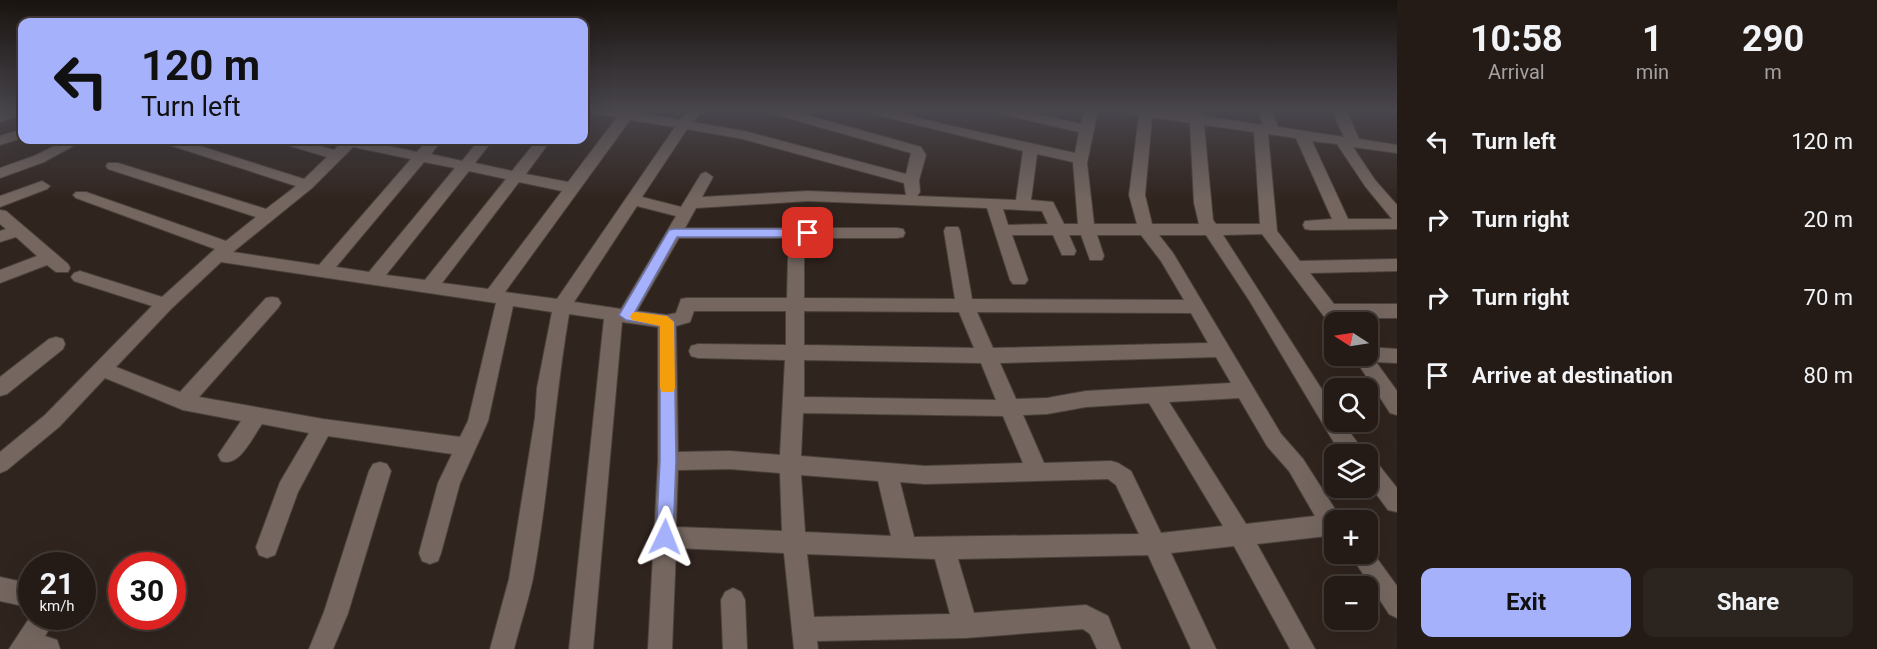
<!DOCTYPE html>
<html lang="en">
<head>
<meta charset="utf-8">
<style>
	:root { --surface:#241b16; --page:#2c241f; --text:#f1f3f6; --muted:#a3a1a1; --line:#413935; --accent:#a6b1fc }
	body { margin:0; font-family:Roboto,sans-serif; background:var(--page); color:var(--text); height:100vh; display:flex; flex-direction:column; font-size:22px; white-space:nowrap }
	* { box-sizing:border-box; margin:0 }
	p { font-size:20px; color:var(--muted) }
	.icon { flex:none; width:33px; height:33px; fill:none; stroke:currentColor; stroke-width:2; stroke-linecap:round; stroke-linejoin:round }
	.map { position:relative; flex:1; overflow:hidden }
	.side { display:flex; flex-direction:column; background:var(--surface); width:480px }
	.side>* { flex:none }
	.top-card { position:absolute; left:18px; top:18px; width:570px; height:126px; border-radius:12px; box-shadow:0 6px 24px #0002,0 0 0 2px var(--line); background:#a6b1fc; color:#111; overflow:hidden }
	.needle { width:39px; rotate:282deg }
	.fabs { position:absolute; left:1324px; top:312px; display:grid; gap:12px }
	.fabs a { display:grid; place-items:center; width:54px; height:54px; border-radius:12px; background:var(--surface); box-shadow:0 6px 24px #0002,0 0 0 2px var(--line); font-size:30px }
	.speed { position:absolute; left:18px; top:552px; display:flex; gap:12px; font-size:30px; font-weight:700; text-align:center }
	.speed>* { display:grid; place-content:center; width:78px; height:78px; border-radius:50%; background:var(--surface); box-shadow:0 6px 24px #0002,0 0 0 2px var(--line); line-height:1 }
	.speed small { font-size:15px; font-weight:400 }
	.speed .limit { border:9px solid #d22; background:#fff; color:#111 }
	.pin { position:absolute; display:grid; place-items:center; width:51px; height:51px; color:#fff; margin:-26px; border-radius:12px; box-shadow:0 3px 9px #0006 }
	.me { position:absolute; width:66px; margin:-33px; rotate:2deg; stroke-linejoin:round; filter:drop-shadow(0 0 4px #0008) }
	.turn { display:flex; align-items:center; gap:21px; height:126px; padding:0 24px; font-size:27px }
	.turn .icon { width:78px; height:78px; stroke-width:2.5 }
	.turn b { display:block; font-size:42px; line-height:51px }
	.eta { display:flex; justify-content:space-evenly; align-items:center; height:102px; text-align:center }
	.eta b { font-size:36px; font-weight:700; line-height:42px }
	.primary-button { display:flex; gap:12px; margin-top:auto; padding:12px 24px }
	.primary-button a { flex:1; height:69px; border-radius:12px; background:var(--accent); color:#111; font-size:24px; font-weight:700; line-height:69px; text-align:center }
	.primary-button a+a { background:var(--page); color:var(--text) }
	ul { padding:0; list-style:none }
	li { display:flex; align-items:center; gap:18px; height:78px; padding:0 24px }
	li div { flex:1 }
	li b { display:block; font-size:22px }
	li em { font-style:normal }
	main { display:flex; flex:1; min-height:0 }
	.map>svg:first-child { display:block }
</style>
</head>
<body>
<main>
<div class="map">
<svg width="1397" height="649" viewBox="0 0 1397 649">
	<rect width="100%" height="100%" fill="#30241e"/>
	<g fill="none" stroke-linecap="round" stroke-linejoin="round">
		<defs>
			<g id="minor">
				<path d="M10 110H22V114L0 122V113Z"/>
				<path d="M591 110H620L680 120 689 110H703L693 122 744 131 906 174 911 153 770 113 768 110H789L921 147 926 155 919 180 920 192 917 196 1016 200 1023 151 869 113 867 110H888L947 125 1075 153 1079 132 997 113 995 110H1018L1081 124 1084 110H1098L1087 163 1094 224H1137L1129 195 1139 115 1128 113 1126 110H1158L1189 114V110H1203V116L1263 125 1257 110H1271L1278 127 1344 137 1332 110H1346L1359 139 1397 145V153L1353 147 1375 180 1397 205V229L1311 230 1305 229 1303 225 1305 221 1332 219 1296 138 1268 134 1277 231 1300 261 1397 259V271L1310 273 1334 304H1397V318H1345L1347 322H1335V328L1332 327 1262 234 1223 235 1335 410V422H1342L1366 454H1343L1336 446 1249 300 1206 235H1159L1173 253 1281 434 1303 459 1342 520H1335V539L1327 536 1257 544 1315 649H1290L1234 546 1171 553 1216 649H1191L1148 555 958 559 974 613 1086 605 1108 616 1121 649H1097L1090 634 1083 629 965 638 817 641 818 649H794L784 553 676 548 672 649H648L658 461V327L622 322 593 649H569L604 319 569 314C554 402 549 491 533 578 528 602 520 625 514 649H490L509 579 535 418 537 388 552 312 513 306 488 421 460 483 441 553 438 561 430 564 422 561 419 553 438 483 452 454 328 436 298 492 275 555 267 558 259 555 256 547 280 482 309 433 262 424C252 438 239 468 221 461L218 455 241 421 183 410 105 378 59 427 7 470 0 473V452L45 415 152 306 74 281 71 277 74 273 80 271 162 297 215 249 76 198 73 195 76 192H86L226 241 256 217 108 169 106 166 108 163H118L266 209 296 186 163 143 161 140H181L304 179 327 157 280 143 278 140H299L334 150 344 140H359L417 152 428 140H442L431 154 462 161 479 140H493L475 163 512 171 537 140H551L526 174 568 182 617 117 593 113ZM1152 117 1190 123 1194 203 1199 224H1152L1145 195ZM630 120 675 127 557 299 505 292ZM1204 125 1254 132 1260 224H1216L1213 220ZM687 129 743 139 904 183 906 195 808 191 702 197 713 177 706 172 701 174 681 207 642 197ZM1312 141 1337 144 1365 186 1392 219H1348ZM353 147 411 159 319 265 233 252 312 188ZM1037 154 1073 162 1078 224H1064L1053 202 1031 200ZM424 162 455 168 369 272 336 267ZM469 171 506 179 425 280 386 275ZM519 182 562 191 488 289 442 283ZM808 201 987 208 1010 280 1013 284H1025L1028 280 1012 235H1053L1062 255H1074L1076 251 1069 235H1081L1090 260H1102L1104 256 1097 235H1141L1161 261 1184 300 972 299 960 231 958 227H946L944 231 955 299 804 298V258L802 254H790L788 258 787 298H687L681 299 676 313 667 315 637 311 679 238H897L903 237 905 233 903 229 897 228H685L696 208ZM637 206 676 216 621 309 574 302ZM1003 209 1042 211 1048 224 1008 225ZM221 262 496 303 468 421 460 437 323 419 199 397 278 308 281 303 278 298 272 297 266 298 180 392 116 367 171 309ZM694 311H786V345L698 344 691 346 689 351 691 356 698 358 785 360 780 455 730 451 678 452 676 326 690 322ZM804 311 959 312 974 348 804 345ZM977 312 1191 313 1208 343 993 348ZM1216 357 1231 383 1086 391 1047 398 1016 399 1000 363ZM804 360 981 363 996 400 804 397ZM1239 398 1267 446 1289 471 1315 516 1246 524 1169 402ZM1149 403 1223 526 1161 533 1131 471 1118 463 1111 461 1044 463 1023 415 1047 414 1086 407ZM803 413 1003 416 1023 463 925 466 801 456ZM730 469 780 473 782 531 676 527 678 470ZM801 475 878 481 891 536 805 532ZM1108 479 1116 485 1139 534 914 537 900 482 925 484ZM807 554 935 559 950 614 814 617Z"/>
				<path d="M22 129V138L0 145V136Z"/>
				<path d="M67 140H84L44 162 0 178V168L34 156Z"/>
				<path d="M42 181 50 186 47 189 0 207V196Z"/>
				<path d="M0 210 6 211 68 264 70 268 68 272H56L47 265 0 283V270L37 256 16 237 0 242V231L6 229 0 224Z"/>
				<path d="M56 337 63 339 65 344 63 349 7 394 0 396V377L49 339Z"/>
				<path d="M1368 347 1397 349V363L1376 362 1397 391V415L1390 413 1353 356H1368Z"/>
				<path d="M1368 458 1375 460 1397 488V512L1388 510 1368 483Z"/>
				<path d="M380 462 387 464 391 471 348 613 333 649H309L324 612 369 471 373 464Z"/>
				<path d="M1368 546 1397 586V618L1389 614 1350 554H1368Z"/>
				<path d="M0 577 32 584V608L0 601Z"/>
				<path d="M733 588 741 592 745 600 747 649H723L721 600 725 592Z"/>
				<path d="M32 614V616H57L45 636 57 640 60 649H9Z"/>
			</g>
		</defs>
		<!-- minor casing -->
		<use href="#minor" stroke="#4b423d" stroke-width="2"/>
		<!-- minor -->
		<use href="#minor" fill="#756760" fill-rule="evenodd"/>
	</g>
	<!-- sky -->
	<linearGradient id="sky" x2="0" y2="1"><stop stop-color="#1a1410"/><stop offset="0.55" stop-color="#48454c"/><stop offset="1" stop-color="#48454c" stop-opacity="0"/></linearGradient>
	<rect width="1397" height="201" fill="url(#sky)"/>
	<!-- route -->
	<path fill="#a6b1fc" stroke="#6c73a4" stroke-width="1.5" d="M674 229H808L814 233 808 237H677L635 312 667 316 674 322 676 461 673 537 671 543 665 545 659 543 656 537 660 461V326L626 320 619 315 669 230Z"/>
	<!-- slow -->
	<path fill="#f59e0b" d="M636 312 667 316 674 322 675 388 673 392H662L660 388V326L632 320 630 317 632 313Z"/>
</svg>
<div class="fabs">
<a><svg class="needle" viewBox="-14 -14 28 28"><path d="M0-13l5 13h-10z" fill="#e53935"/><path d="M0 13l5-13h-10z" fill="#a3a1a1"/></svg></a>
<a><svg class="icon" aria-label="search" viewBox="0 0 24 24"><circle cx="10" cy="10" r="6"/><path d="M15 15l6 6"/></svg></a>
<a><svg class="icon" aria-label="layers" viewBox="0 0 24 24"><path d="M12 4l9 5-9 5-9-5zM3 14l9 5 9-5"/></svg></a>
<a>+</a>
<a>−</a>
</div>
<div class="speed"><div>21<small>km/h</small></div><div class="limit">30</div></div>
<div class="pin" style="left:808px;top:233px;background:#d93025"><svg class="icon" aria-label="arrive" viewBox="0 0 24 24"><path d="M6 21V4h12l-3 4 3 4H6"/></svg></div>
<svg class="me" style="left:665px;top:537px" viewBox="-20 -20 40 40"><path d="M0-17L14 15 0 8-14 15z" fill="#a6b1fc" stroke="#fff" stroke-width="4"/></svg>
<div class="top-card">
<div class="turn"><svg class="icon" aria-label="left" viewBox="0 0 24 24"><path d="M17 20v-9H6M10 6l-5 5 5 5"/></svg><div><b>120 m</b>Turn left</div></div>
</div>
</div>
<section class="side">
<div class="eta">
<div><b>10:58</b><p>Arrival</p></div>
<div><b>1</b><p>min</p></div>
<div><b>290</b><p>m</p></div>
</div>
<ul>
<li><svg class="icon" aria-label="left" viewBox="0 0 24 24"><path d="M17 20v-9H6M10 6l-5 5 5 5"/></svg><div><b>Turn left</b></div><em>120 m</em></li>
<li><svg class="icon" aria-label="right" viewBox="0 0 24 24"><path d="M7 20v-9h11M14 6l5 5-5 5"/></svg><div><b>Turn right</b></div><em>20 m</em></li>
<li><svg class="icon" aria-label="right" viewBox="0 0 24 24"><path d="M7 20v-9h11M14 6l5 5-5 5"/></svg><div><b>Turn right</b></div><em>70 m</em></li>
<li><svg class="icon" aria-label="arrive" viewBox="0 0 24 24"><path d="M6 21V4h12l-3 4 3 4H6"/></svg><div><b>Arrive at destination</b></div><em>80 m</em></li>
</ul>
<div class="primary-button"><a>Exit</a><a>Share</a></div>
</section>
</main>
</body>
</html>
